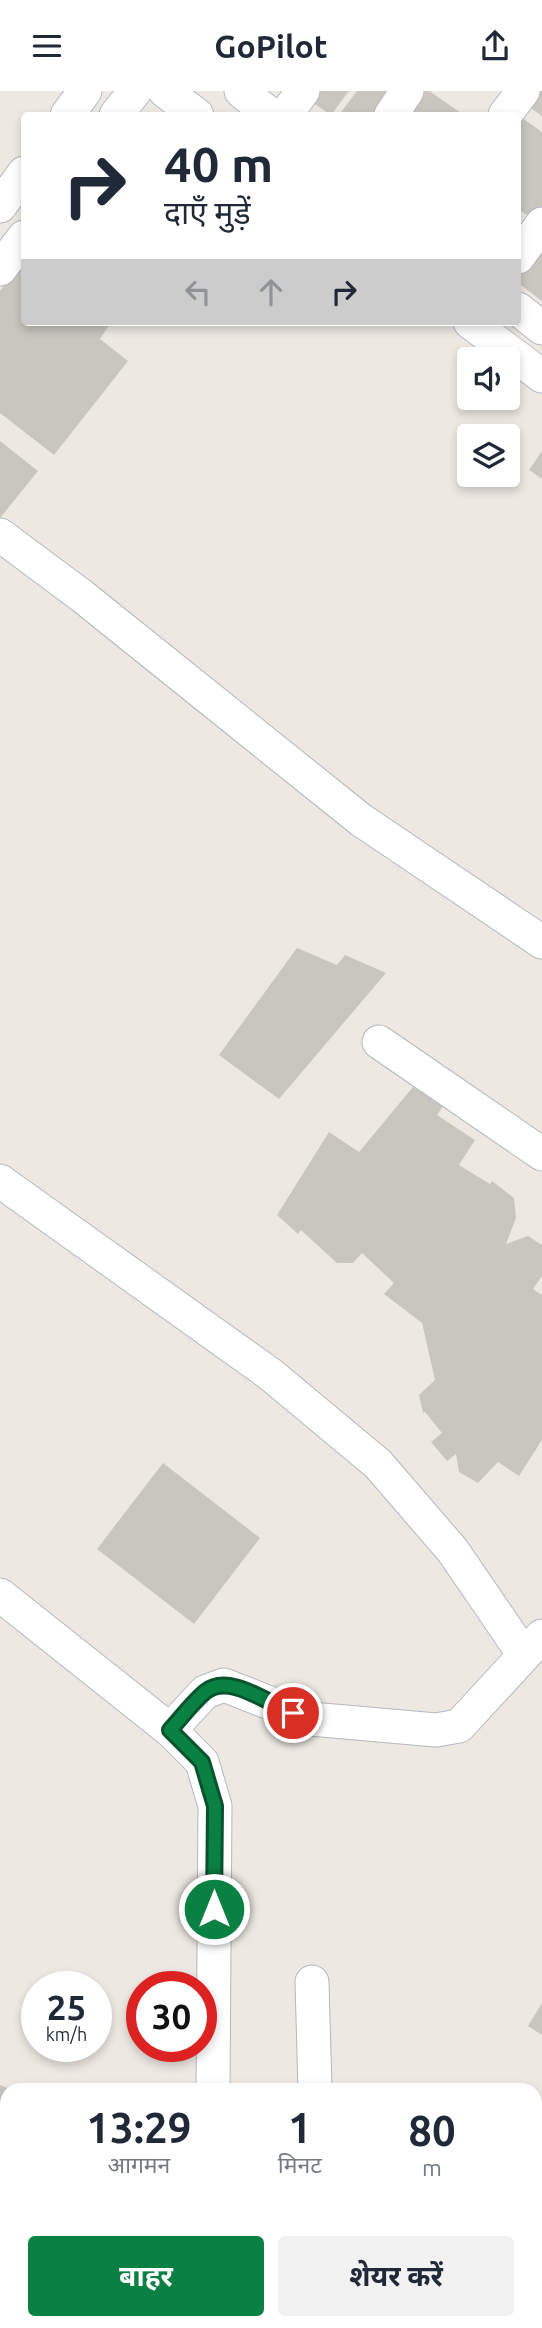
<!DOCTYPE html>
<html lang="hi">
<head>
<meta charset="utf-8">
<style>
	:root { --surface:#fff; --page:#f2f2f3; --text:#1f2937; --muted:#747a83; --accent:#0b8043 }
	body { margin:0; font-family:Ubuntu,"Noto Sans Devanagari",sans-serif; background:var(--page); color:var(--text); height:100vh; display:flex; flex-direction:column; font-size:26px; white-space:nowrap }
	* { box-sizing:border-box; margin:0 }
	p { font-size:23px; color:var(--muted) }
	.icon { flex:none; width:38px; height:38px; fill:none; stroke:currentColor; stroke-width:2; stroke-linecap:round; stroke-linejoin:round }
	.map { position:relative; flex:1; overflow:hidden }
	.side { position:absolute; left:0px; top:1992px; width:542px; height:247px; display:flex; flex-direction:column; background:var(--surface); border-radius:21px 21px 0 0; box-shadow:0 4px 10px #0003 }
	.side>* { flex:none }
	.guide { position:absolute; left:21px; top:21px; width:500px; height:214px; border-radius:7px; box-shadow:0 4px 10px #0003; background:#fff; color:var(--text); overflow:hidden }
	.controls { position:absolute; left:457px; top:256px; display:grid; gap:14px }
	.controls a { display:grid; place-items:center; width:63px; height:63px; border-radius:7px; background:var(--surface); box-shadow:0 4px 10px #0003; font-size:35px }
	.speed { position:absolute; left:21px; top:1880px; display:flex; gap:14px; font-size:35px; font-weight:700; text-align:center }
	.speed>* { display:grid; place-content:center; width:91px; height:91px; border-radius:50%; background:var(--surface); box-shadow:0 4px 10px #0003; line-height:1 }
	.speed small { font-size:18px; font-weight:400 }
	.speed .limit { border:10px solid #d22; background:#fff; color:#111 }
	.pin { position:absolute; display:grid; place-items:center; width:60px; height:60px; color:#fff; margin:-30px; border:4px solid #fff; border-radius:50%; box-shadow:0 2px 7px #0007 }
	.me { position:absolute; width:77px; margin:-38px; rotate:0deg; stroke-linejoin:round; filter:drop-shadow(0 0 5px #0008) }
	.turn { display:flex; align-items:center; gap:24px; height:147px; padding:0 28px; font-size:32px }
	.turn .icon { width:91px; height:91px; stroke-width:2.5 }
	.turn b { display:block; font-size:49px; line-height:60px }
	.lanes { display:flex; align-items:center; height:66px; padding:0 28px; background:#0003; justify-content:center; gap:35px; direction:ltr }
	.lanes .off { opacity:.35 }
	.eta { display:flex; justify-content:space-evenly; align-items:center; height:119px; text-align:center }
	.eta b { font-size:42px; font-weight:700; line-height:49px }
	.primary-button { display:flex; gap:14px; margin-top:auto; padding:14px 28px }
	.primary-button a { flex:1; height:80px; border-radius:7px; background:var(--accent); color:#fff; font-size:28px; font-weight:700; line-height:80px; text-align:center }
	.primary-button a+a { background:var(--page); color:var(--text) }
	header { display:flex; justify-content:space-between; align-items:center; height:91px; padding:0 28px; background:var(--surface); font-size:32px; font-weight:700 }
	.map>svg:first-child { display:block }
</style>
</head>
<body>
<header><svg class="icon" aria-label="menu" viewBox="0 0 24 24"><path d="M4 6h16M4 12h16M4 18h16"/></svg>GoPilot<svg class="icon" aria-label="share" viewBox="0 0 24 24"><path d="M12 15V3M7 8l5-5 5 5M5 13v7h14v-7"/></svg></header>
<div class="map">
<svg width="542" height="2237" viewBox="0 0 542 2237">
	<rect width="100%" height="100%" fill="#ede8e2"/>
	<!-- building -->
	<g fill="#c9c6c0">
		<path d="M311 0H349L331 24 306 7Z"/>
		<path d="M357 0H400L382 24H339Z"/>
		<path d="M425 0H429L464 24H408Z"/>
		<path d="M534 0H542V25L525 13Z"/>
		<path d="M518 24 542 41V115L533 128 518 118Z"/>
		<path d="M542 152V210L518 192V184Z"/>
		<path d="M24 168V231H111L100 248 128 270 54 364 0 322V200Z"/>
		<path d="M0 350 38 380 0 427Z"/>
		<path d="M542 360V388L529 379Z"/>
		<path d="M297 857 337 874 345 864 386 882 279 1008 219 964Z"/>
		<path d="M413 996 443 1015 437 1024 475 1049 459 1074 490 1093 492 1090 514 1107 516 1127 506 1153 528 1145 542 1154V1185L533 1198 542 1204V1349L519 1385 498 1371 478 1392 459 1381 456 1363 447 1370 431 1351 442 1342 425 1321 423 1322 419 1304 435 1289 422 1232 384 1203 394 1192 362 1162 353 1172H337L301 1139 298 1143 277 1124 329 1041 359 1061Z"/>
		<path d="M163 1372 260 1447 194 1533 97 1458Z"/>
		<path d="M542 1912V1944L528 1935Z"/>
		<path d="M0 1994 7 1997V2231H125L124 2237H0Z"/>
	</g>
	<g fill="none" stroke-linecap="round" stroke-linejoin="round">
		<defs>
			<g id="minor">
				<path d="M165 0 197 24"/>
				<path d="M241 0 271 24"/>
				<path d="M67 24 85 0"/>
				<path d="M116 24 135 0"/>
				<path d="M285 24 303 0"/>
				<path d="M391 24 407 0"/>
				<path d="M505 24 523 0"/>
				<path d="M0 115 24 82"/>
				<path d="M518 166 542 133"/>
				<path d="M0 178 24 146"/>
				<path d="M518 218 542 237"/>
				<path d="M470 231 542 285"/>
				<path d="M0 444 82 505 361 729 542 851"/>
				<path d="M379 951 542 1063"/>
				<path d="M0 1090 270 1283 378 1373 453 1460 524 1564"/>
				<path d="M0 1504 170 1639 202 1671 215 1715 213 1998"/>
				<path d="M170 1639 205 1601 224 1594 311 1628 436 1639 459 1635 542 1545"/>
				<path d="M312 1891 315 1998"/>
				<path d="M322 2231 325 2237"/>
				<path d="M200 2237V2231"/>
			</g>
		</defs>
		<!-- minor casing -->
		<use href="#minor" stroke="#b5b7bf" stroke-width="35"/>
		<!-- minor -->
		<use href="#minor" stroke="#fff" stroke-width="33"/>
	</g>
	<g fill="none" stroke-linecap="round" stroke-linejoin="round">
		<defs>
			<path id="route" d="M214 1818 215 1715 202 1671 170 1639C181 1627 192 1612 205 1601 229 1581 268 1613 293 1622"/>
		</defs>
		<!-- route casing -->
		<use href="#route" stroke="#07532c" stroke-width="18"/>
		<!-- route -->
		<use href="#route" stroke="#0b8043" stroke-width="12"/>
	</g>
</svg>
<div class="controls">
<a><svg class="icon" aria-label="sound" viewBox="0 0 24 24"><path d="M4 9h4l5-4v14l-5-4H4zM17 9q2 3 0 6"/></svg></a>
<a><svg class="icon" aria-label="layers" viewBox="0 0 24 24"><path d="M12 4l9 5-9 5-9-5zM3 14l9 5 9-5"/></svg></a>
</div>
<div class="speed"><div>25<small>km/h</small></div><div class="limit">30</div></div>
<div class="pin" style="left:293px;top:1622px;background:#d93025"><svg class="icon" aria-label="arrive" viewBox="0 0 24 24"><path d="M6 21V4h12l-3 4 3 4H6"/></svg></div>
<svg class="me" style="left:214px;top:1818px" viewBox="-20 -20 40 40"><circle r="17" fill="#0b8043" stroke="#fff" stroke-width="3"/><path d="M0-11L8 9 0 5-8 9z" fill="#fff"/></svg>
<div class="guide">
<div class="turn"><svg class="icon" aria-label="right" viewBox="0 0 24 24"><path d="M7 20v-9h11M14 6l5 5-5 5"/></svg><div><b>40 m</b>दाएँ मुड़ें</div></div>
<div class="lanes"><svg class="icon off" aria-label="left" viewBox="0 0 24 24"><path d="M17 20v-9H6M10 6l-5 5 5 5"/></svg><svg class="icon off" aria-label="ahead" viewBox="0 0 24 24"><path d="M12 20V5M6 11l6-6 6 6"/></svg><svg class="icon" aria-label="right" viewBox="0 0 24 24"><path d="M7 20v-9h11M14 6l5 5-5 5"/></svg></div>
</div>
<section class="side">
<div class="eta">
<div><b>13:29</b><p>आगमन</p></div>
<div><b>1</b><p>मिनट</p></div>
<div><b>80</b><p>m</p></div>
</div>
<div class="primary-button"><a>बाहर</a><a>शेयर करें</a></div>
</section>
</div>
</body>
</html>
